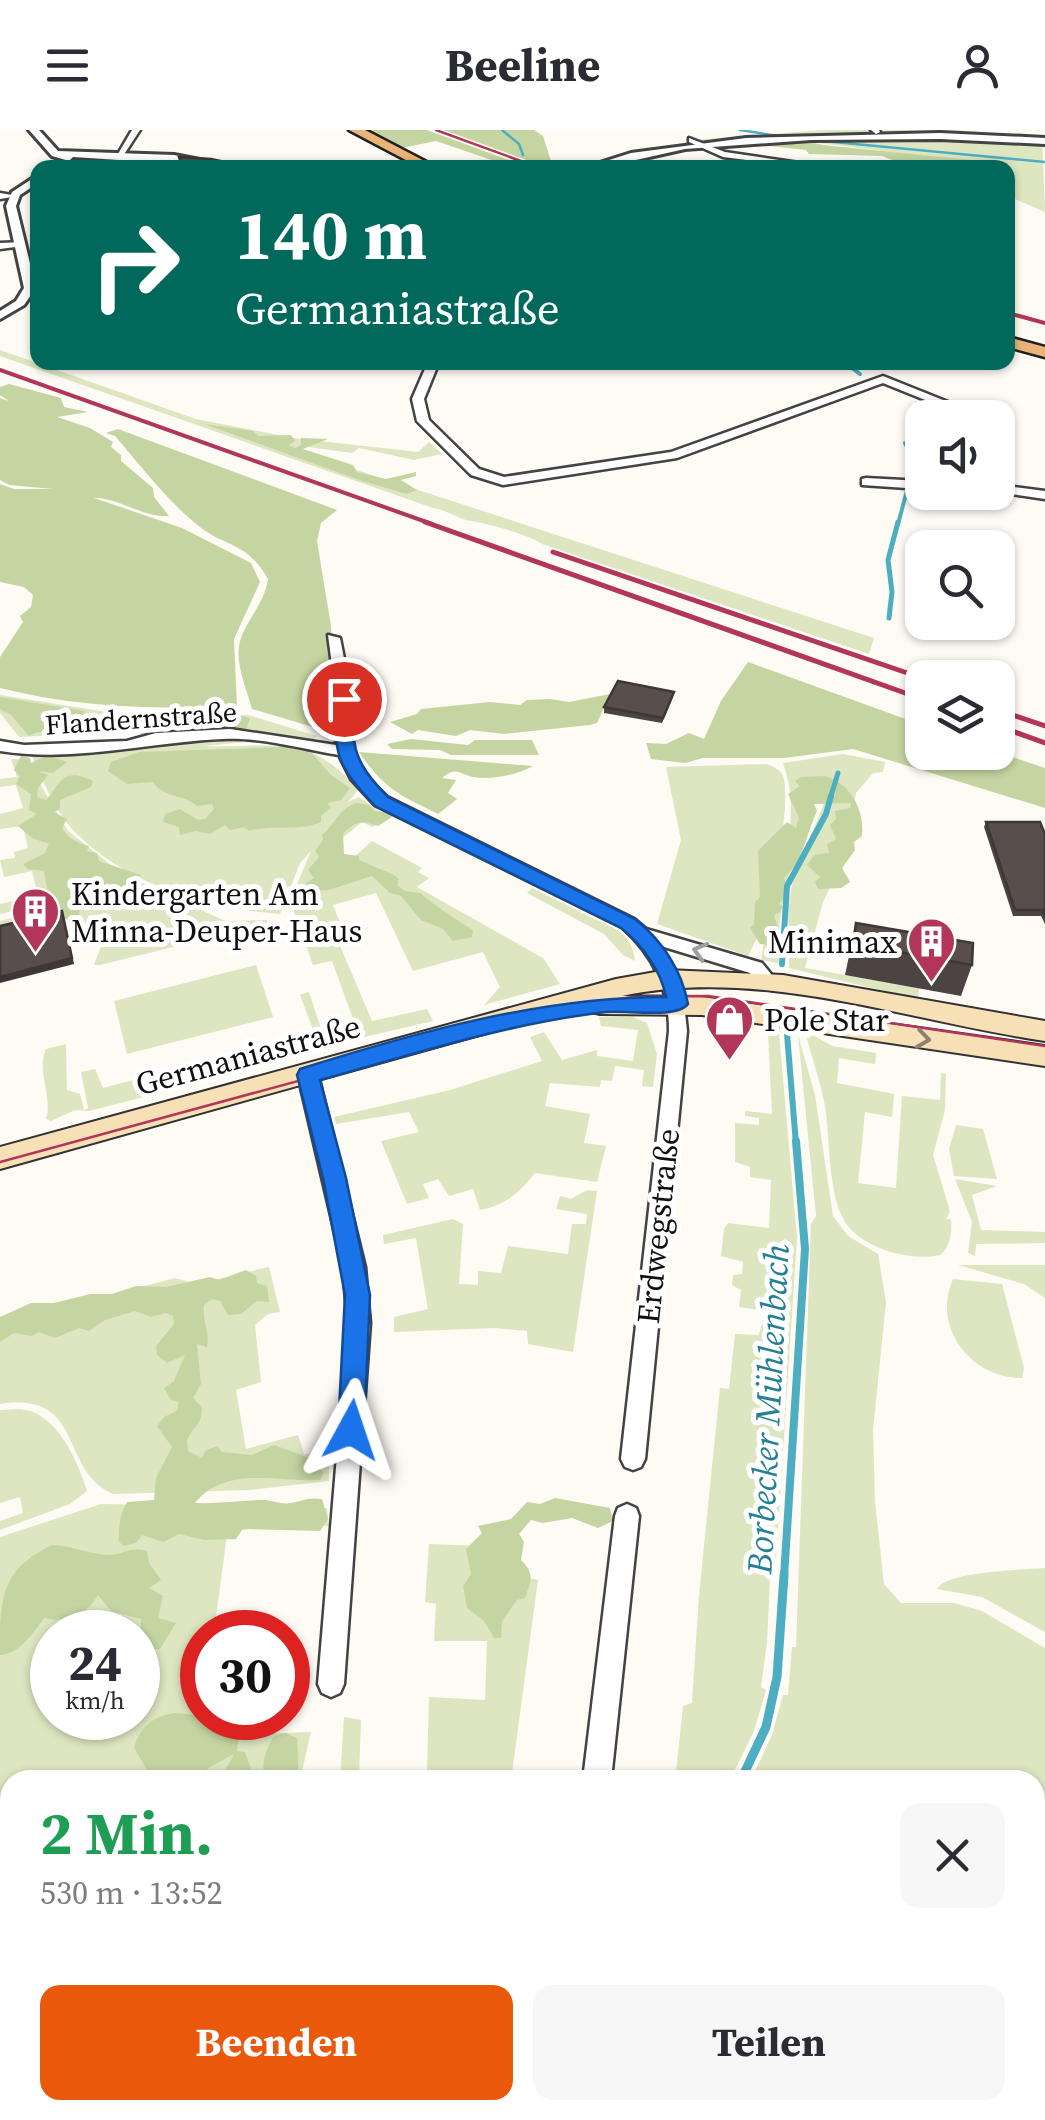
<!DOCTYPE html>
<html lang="de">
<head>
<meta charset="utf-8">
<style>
	:root { --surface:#fff; --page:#f7f7f7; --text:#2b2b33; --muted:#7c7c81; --accent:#ea580c }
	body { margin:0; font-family:"Source Serif 4",serif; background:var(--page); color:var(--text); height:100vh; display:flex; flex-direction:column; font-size:38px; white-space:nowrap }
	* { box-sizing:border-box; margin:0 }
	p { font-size:32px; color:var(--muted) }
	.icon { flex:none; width:55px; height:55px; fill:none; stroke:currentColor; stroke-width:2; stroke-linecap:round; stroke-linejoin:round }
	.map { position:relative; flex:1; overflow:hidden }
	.panel { position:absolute; left:0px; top:1640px; width:1045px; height:350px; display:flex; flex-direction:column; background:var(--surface); border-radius:30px 30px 0 0; box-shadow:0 2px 8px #0004 }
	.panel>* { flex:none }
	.banner { position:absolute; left:30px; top:30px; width:985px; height:210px; border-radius:20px; box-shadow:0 2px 8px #0004; background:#00695c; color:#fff; overflow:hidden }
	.fabs { position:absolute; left:905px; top:270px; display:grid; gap:20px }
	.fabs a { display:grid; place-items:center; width:110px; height:110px; border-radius:20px; background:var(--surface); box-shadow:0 2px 8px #0004; font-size:50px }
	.speed { position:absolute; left:30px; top:1480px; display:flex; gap:20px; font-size:50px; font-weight:700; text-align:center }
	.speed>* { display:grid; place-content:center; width:130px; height:130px; border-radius:50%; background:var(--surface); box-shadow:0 2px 8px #0004; line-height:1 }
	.speed small { font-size:25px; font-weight:400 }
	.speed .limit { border:15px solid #d22; background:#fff; color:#111 }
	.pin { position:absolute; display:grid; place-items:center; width:85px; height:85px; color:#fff; margin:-42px; border:5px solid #fff; border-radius:50%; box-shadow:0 2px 10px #0007 }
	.me { position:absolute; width:110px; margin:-55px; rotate:5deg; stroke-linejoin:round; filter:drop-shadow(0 0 8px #0008) }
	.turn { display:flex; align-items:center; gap:35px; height:210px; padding:0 40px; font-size:45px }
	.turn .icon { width:130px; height:130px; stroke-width:2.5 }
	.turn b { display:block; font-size:70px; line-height:85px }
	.round { display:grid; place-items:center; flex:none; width:105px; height:105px; border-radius:20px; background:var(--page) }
	.overview { display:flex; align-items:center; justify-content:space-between; height:170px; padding:0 40px }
	h1 { font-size:60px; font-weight:700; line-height:75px; color:#1e9e55 }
	.action { display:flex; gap:20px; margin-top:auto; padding:20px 40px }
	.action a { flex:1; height:115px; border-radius:20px; background:var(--accent); color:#fff; font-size:40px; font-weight:700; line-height:115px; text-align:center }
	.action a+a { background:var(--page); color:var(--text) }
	header { display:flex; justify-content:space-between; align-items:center; height:130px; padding:0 40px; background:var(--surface); font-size:45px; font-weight:700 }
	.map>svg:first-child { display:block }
</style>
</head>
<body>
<header><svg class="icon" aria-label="menu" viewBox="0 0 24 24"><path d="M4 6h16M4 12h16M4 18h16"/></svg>Beeline<svg class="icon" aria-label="person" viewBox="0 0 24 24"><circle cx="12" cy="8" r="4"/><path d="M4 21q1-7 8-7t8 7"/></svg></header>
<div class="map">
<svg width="1045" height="1990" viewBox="0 0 1045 1990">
	<rect width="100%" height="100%" fill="#fefaf4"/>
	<!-- green -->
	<g fill="#dde6c0" fill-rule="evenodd">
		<path d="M825 0H953L1042 6 1045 82 1008 66V38L969 37 980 33 811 12 720 14 712 19 692 10Z"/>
		<path d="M0 220 196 289 293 308 418 322 429 312 442 324 414 330 359 318 352 323 302 316 298 321 874 508 869 524 542 414C531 405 486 393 471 391 458 389 447 380 433 378L0 226Z"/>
		<path d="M0 565 119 584 248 585 317 606 314 610 232 601 141 605 139 601 19 607 0 583Z"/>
		<path d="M235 607 246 612 204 616C272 619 308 600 358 660L348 672 359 667 386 686 373 697 362 692 330 718 353 728 372 711 422 738 418 742 429 748 417 757 543 828 560 854 484 875 500 857 483 822 413 841 376 763 333 775 347 810 338 811 372 891 427 879 433 891 360 908 332 831 313 835 290 771 311 721 300 733 280 784C210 779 128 755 77 704 55 683 43 650 31 624L139 619 160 611Z"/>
		<path d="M843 624 885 632 883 642 873 643 856 663 845 727 823 772 805 838 919 858 918 869 789 838C790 809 785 780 793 752 802 716 824 686 830 649L817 647C801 713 775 765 779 833L761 830C772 764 806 697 783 633Z"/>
		<path d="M11 629H25L68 701 116 739 127 755 0 784V774L38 765 32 741 4 747 0 730 15 728 14 722 28 718 23 696 0 699V684L23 678 16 655 0 657V649L17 647Z"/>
		<path d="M767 634C774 637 782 640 784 649 791 693 768 763 757 808L748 826 657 794 681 710 666 637Z"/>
		<path d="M143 753 225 791 267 790V794L100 835H94L106 803 64 787 0 802V791Z"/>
		<path d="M532 758 581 782 579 786 582 783C606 796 632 798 635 831L623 825 604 804 527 763Z"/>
		<path d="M256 835 273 887 127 924 114 871Z"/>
		<path d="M309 862 326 914 277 933 89 981 75 980 51 991 46 989C53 967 36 941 46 919L66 914 67 960 80 964 84 980 88 978 81 942 95 939 103 958 314 902 300 865Z"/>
		<path d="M599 887H633L647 893 657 924 653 957 642 956 644 940 615 936 612 951 601 950 600 957 550 953 545 976 590 984 584 1013 606 1016 597 1052 535 1043C519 1063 506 1075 480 1080L473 1059 449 1066 438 1049 423 1054 429 1068 407 1074 381 1011 419 1002 409 982 336 994 334 987 450 960 542 931 530 907 544 902 562 930 597 920V926L633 931 638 900 601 896Z"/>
		<path d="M768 902 779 903 797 1107 776 1430 771 1429 767 1513 761 1557 766 1560 754 1601 730 1650H684L676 1643 683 1576 692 1573 699 1465 720 1258 729 1259 735 1204 759 1205 765 1181 739 1177 741 1160 732 1155 733 1145 742 1144 743 1132 721 1126 724 1099 728 1093 769 1098 771 1050 750 1047V1037L735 1032V993L759 995V988L745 986V981L772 984Z"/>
		<path d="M798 905 815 965 833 1086 848 1106 878 1124 886 1172 873 1300 875 1372 884 1454 901 1473H954L982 1481 1045 1518V1720H1035V1650H751L772 1605 783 1565H788L792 1517H796L811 1094 816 1086Z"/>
		<path d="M813 905 832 916 876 923 875 934 839 928 837 953 894 964 892 987 865 982 858 1053 896 1058 902 966 940 970 941 943 946 944 945 980 933 1025 950 1081 946 1089H951C952 1102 951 1116 940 1125 911 1132 859 1118 844 1090 828 1063 830 1008 825 976 821 954 813 931 807 909Z"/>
		<path d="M956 995 983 999 997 1049 954 1046 949 1019Z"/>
		<path d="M955 1049 997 1056 972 1065 981 1100 1045 1102V1113L976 1114 975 1126 968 1123 972 1092Z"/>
		<path d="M587 1060 597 1061 573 1222 528 1214 527 1201 495 1198 394 1202V1187L428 1179 416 1108 384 1114 383 1105 453 1089 463 1094 459 1154 478 1155V1141L501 1143 508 1116 568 1124 572 1094H586L587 1084 556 1079 560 1066 571 1069Z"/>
		<path d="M958 1135H1045V1168L1024 1154Z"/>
		<path d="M269 1137 280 1182 268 1184 255 1195 261 1252 236 1260 246 1319 298 1305 304 1324 329 1325V1351L250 1360 113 1364C58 1340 86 1261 0 1274V1194L175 1148 197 1154Z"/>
		<path d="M953 1149 1002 1154 1024 1238 1022 1248C972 1249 931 1198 953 1149Z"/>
		<path d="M19 1279C56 1281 77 1329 87 1361L70 1374 0 1400V1391L23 1383 20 1367 0 1373V1280Z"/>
		<path d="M101 1374 327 1378 329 1396 228 1397 214 1502H202V1588L225 1605 311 1602 300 1650H10V1681L0 1674V1407ZM52 1502H138V1588H52Z"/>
		<path d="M429 1414 482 1416 519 1446 538 1450 511 1650H340L344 1587 361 1590 359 1645 427 1642 429 1567 485 1570 487 1511H434L436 1474 425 1472Z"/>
		<path d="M1045 1438V1502L982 1467 937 1459C947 1441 1022 1440 1045 1438Z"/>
	</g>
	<!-- forest -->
	<g fill="#c5d5a1">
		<path d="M366 0H427L517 33 509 36 436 11 402 18Z"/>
		<path d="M444 0H534L543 6 551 31 573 36 546 37Z"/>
		<path d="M804 11 823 15 982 31 969 37H910L882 26 809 24 806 20 732 12Z"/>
		<path d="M9 254 61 268 64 277 88 282 57 287 90 298 113 312 111 317 121 325V331L153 358 154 367 169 386C143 388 118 367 94 368L182 398 251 433 260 452 234 509 237 577C157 579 78 578 0 558V527L23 492 20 486 31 477 33 465 24 457 0 452V354L14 359H53L9 355 0 350V268L9 271 0 265V257Z"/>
		<path d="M204 294 253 301 258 306 291 305 295 311 289 315 295 318 301 315V308L328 309 303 319 353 335 357 342 386 349 416 342V346L401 350 417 360 407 364 362 351Z"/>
		<path d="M118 299 337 380 321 393 317 411 331 496 333 603 252 579C247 560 236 536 239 516 243 493 264 476 268 449 245 409 225 419 195 393 165 368 141 336 115 306L106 303Z"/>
		<path d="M748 532 922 595V622H998L1045 638V678L853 619 784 628H703L685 633 651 629 646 613 666 614 689 603 704 609 721 571Z"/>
		<path d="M610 564 597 593 590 595 504 604 470 600 456 606 418 600 412 604 390 592 417 584 421 579 490 572 520 575 527 570 550 569 569 572Z"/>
		<path d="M0 567 85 581 78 593 87 599 105 591 117 595C127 584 235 579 250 589L246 599 241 600 38 602 29 606 11 585 0 579Z"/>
		<path d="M411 609 468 615 475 610H532L539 625H451L440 620 392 619 387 614Z"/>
		<path d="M285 617 312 623 331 645 350 658 341 670 327 673 331 677 321 686V692C298 702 271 694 249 701L244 697 230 700 225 695 210 704 196 701 180 705 179 697 163 692 165 684 180 679 198 690 205 689 214 679 212 674 197 676C184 664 163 668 153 652L127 654 108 641 111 632 139 622Z"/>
		<path d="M359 622 533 636C518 645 491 650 473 647 459 644 456 636 442 648L456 650 448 663 457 669 438 684C399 664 386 661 359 622Z"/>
		<path d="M48 625 67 632 53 643 38 641 48 645 38 658 37 667 46 670C61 653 63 636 93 651L91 657 60 670V679L54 682 67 689 62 698C68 708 77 713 89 716L87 721 97 723 99 731 141 745 120 769 80 777 79 786 71 790 43 786 45 780 53 778 40 768 47 758 44 741 28 739 23 734 45 723 49 714 32 708 18 696 37 684 29 680 31 664 16 654 20 646 14 640 21 626 30 628 31 633Z"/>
		<path d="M825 646C850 653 865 680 862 706L854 712 855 720 842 738 850 752 841 758 818 759 815 752 820 747 807 735 814 725 829 723 827 714 836 709 830 695 836 689 835 681 850 678 851 673 814 674 817 681C807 702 803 732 784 748L789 762 779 774 783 777 780 782 774 785 780 803 771 815 760 814 750 798 754 794 755 772 760 767 758 721 787 692 796 698 799 688 788 664 800 656 795 651 801 647Z"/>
		<path d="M356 673 369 675 374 681 390 683 392 687 378 696C361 690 356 691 343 704L344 724 359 726V730L394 745 399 749 397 755 405 761 421 763C426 770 466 796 473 800L472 807 453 811 443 799 421 790 401 766 390 763 372 746 329 760 305 761 306 753 314 748 308 740 319 727 315 721 323 710 322 705C335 694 339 679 356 673Z"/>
		<path d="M246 1140 256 1146 257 1153 267 1156 269 1172 257 1171 241 1184 228 1185 220 1171 212 1169 204 1175C202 1191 210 1201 207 1217L197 1214 201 1254 193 1268 202 1277C202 1296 194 1295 187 1310L188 1321 202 1328 205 1321 217 1316 222 1322 252 1325 274 1315 309 1328 324 1343 320 1350C277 1352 225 1335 195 1373 219 1374 243 1370 266 1370 274 1371 283 1375 290 1373 303 1371 308 1367 322 1369L328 1389 320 1401 249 1399 242 1400 236 1409 205 1410 179 1404 163 1412 142 1405 136 1413 124 1416 119 1412C118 1398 120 1384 127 1372L154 1370 156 1348 172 1317 157 1296 164 1287 177 1281 179 1272 171 1270 164 1258 174 1251 185 1225 167 1233 157 1225 156 1216 174 1194 173 1186 166 1183 151 1187 135 1181 105 1190 89 1201 79 1198 55 1208 39 1202 31 1206 14 1203 0 1212V1187L31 1173H54L90 1164H112L136 1156 166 1157 210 1147 219 1150Z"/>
		<path d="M555 1368 610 1378 613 1391 598 1398 572 1388 543 1393 531 1390 519 1404 524 1412 521 1430C535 1443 531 1451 525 1468L517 1470 502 1491 501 1508H494L484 1491 467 1478 463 1456 471 1444 466 1419 482 1403 478 1396 511 1389 527 1372 540 1374Z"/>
		<path d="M52 1415C71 1415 88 1424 108 1425 123 1425 130 1416 147 1421L149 1433 161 1450 149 1458 163 1466 158 1488 176 1493 160 1519H140L141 1489 111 1481 98 1465C85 1487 69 1493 44 1488 33 1503 20 1524 0 1525 0 1469 0 1440 52 1415Z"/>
		<path d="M176 1583 234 1589 239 1599 237 1621 245 1622 255 1650H213L223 1644 234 1624 208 1638 201 1650H149L150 1645 134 1618C139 1598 154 1585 176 1583Z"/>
		<path d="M285 1603 297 1608 299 1650H266C260 1634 265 1623 273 1607Z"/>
		<path d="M49 1980H159L150 1990H52Z"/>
	</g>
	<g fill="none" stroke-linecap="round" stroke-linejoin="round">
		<!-- stream-far5 -->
		<g stroke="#4caec0" stroke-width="2.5">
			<path d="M502 0 519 14 523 25"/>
			<path d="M740 0 790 8"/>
			<path d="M802 9 1045 32"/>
		</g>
		<!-- stream-far4 -->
		<g stroke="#4caec0" stroke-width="4">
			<path d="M844 232 860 244"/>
			<path d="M898 394 915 331 905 313"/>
		</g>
		<!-- stream-far3 -->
		<g stroke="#4caec0" stroke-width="5">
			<path d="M889 488 892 462 888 430 898 392"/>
			<path d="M830 669 838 643"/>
		</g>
		<!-- stream-far2 -->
		<g stroke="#4caec0" stroke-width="6">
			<path d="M782 834 787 756 826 684 831 666"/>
			<path d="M787 904 796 1014"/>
		</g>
		<!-- stream-far1 -->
		<path stroke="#4caec0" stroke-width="8" d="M784 1447 805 1119 796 1011"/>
		<!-- stream -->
		<path stroke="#4caec0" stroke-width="9" d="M741 1650 766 1597 777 1547 784 1445"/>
		<defs>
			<g id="minor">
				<path d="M132 0H140L121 29H115Z"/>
				<path d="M871 0H879L880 2 876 4Z"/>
				<path d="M689 8 725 22 799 33 795 36 723 27 689 12Z"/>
				<path d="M0 63 18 66 0 69Z"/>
				<path d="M23 112V116L0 119V113Z"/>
				<path d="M428 232H439L424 269 429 290 479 339 504 347 671 322 883 246 953 274 964 288H952L945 278 883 253 677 328 503 355 471 345 417 291 412 269Z"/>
				<path d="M866 348 922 351V359L862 355V349Z"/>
				<path d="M998 355 1045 361V369L997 362Z"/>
				<path d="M328 505 340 508 354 580 351 618 364 644 387 667 634 789 646 799 762 833 771 844 772 852 763 859 757 857 750 843 661 816 682 855 687 901 645 1329 641 1337 633 1340 625 1337 621 1329 669 901C669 858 654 826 622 797L375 675 351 649 339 625C302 619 261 607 223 609 149 612 75 633 0 621V611L24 615 127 611 156 603 230 599 336 615 338 580Z"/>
				<path d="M308 938 318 945 365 1137 370 1193 344 1554 340 1563 331 1567 322 1563 318 1554 348 1193 343 1137 298 945Z"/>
				<path d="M627 1374 636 1378 639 1386 611 1650H583L615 1386 618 1378Z"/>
				<path d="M0 1804 10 1808V1839L0 1835Z"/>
				<path d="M271 1980H308L311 1990H275Z"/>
				<path d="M541 1980H573L571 1990H539Z"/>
			</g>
			<g id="tertiary">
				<path d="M29 0H39L58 21 174 25 241 38 73 27 69 31 52 26Z"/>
				<path d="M940 3 1045 8V14L940 9 811 10 685 19 600 38H584L631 23 746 8Z"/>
				<path d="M38 45V53L20 65 16 76 36 158 24 175 0 189V181L16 171 24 158 6 76 12 62Z"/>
			</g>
			<path id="secondary" d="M667 840 783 845 1045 891V911C907 891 762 836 622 866L702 867 1045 916V936L702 885 600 884 591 882 587 875 0 1039V1017L616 849Z"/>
			<g id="primary">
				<path d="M349 0H365L438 38H421Z"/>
				<path d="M1008 207 1045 217V227L1008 217Z"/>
			</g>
		</defs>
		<!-- minor casing -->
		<use href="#minor" stroke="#434343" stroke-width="5"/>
		<!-- tertiary casing -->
		<use href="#tertiary" stroke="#434343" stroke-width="6"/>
		<!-- secondary casing -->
		<use href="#secondary" stroke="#323232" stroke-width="4"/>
		<!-- primary casing -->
		<use href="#primary" stroke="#212121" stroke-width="5"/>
		<!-- minor -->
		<use href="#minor" fill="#fff" fill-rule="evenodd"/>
		<!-- tertiary -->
		<use href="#tertiary" fill="#fff" fill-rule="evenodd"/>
		<!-- secondary -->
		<use href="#secondary" fill="#f7e0b6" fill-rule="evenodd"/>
		<!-- primary -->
		<use href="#primary" fill="#eab378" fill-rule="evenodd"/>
		<!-- tram -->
		<path stroke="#b2365a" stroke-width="2.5" d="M0 1032 548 883 632 867 708 866 1045 916"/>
		<!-- rail-far2 -->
		<path stroke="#b2365a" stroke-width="2.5" d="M436 0 540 38"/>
		<!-- rail-far1 -->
		<g stroke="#b2365a" stroke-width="4">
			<path d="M1008 183 1045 193"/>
			<path d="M0 240 432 394"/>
		</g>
		<!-- rail -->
		<g stroke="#b2365a" stroke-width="5">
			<path d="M425 392 922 569"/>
			<path d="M553 422 922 548"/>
			<path d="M998 580 1045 596"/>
			<path d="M998 596 1045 613"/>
		</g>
	</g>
	<!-- wall -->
	<g fill="#4c4442">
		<path d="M674 562 673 567 662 593 604 583V577Z"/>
		<path d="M986 692 1045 704V794L1041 786H1013L984 697Z"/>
		<path d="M856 793 972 835 961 866 845 845Z"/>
	</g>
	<!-- shaded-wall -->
	<path fill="#3e3736" d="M64 787 74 834 0 853V847Z"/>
	<!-- building -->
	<g fill="#584f4d" stroke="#3e3736" stroke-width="2.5">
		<path d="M179 27 211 29 240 35 235 38H183Z"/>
		<path d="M33 60H38V77Z"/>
		<path d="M618 551 674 562 663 588 604 577Z"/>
		<path d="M986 692H1040L1045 704V786L1043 780H1015Z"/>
		<path d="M62 781 72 828 0 847V796Z"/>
		<path d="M856 793 973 813 972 835 853 814Z"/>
	</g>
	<!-- one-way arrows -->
	<defs><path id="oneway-chevron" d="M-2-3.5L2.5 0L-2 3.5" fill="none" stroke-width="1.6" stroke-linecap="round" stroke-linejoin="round" transform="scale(2.5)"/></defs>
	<use stroke="#9f9f9f" href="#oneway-chevron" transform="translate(700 821) rotate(-164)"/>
	<use stroke="#8f826b" href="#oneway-chevron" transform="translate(923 909) rotate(8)"/>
	<!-- route -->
	<path fill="#1a73e8" stroke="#114b97" stroke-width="2.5" d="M344 564 353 569C352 618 353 632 388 667L635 789C662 810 682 841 688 874 677 889 627 880 606 882 509 893 414 924 320 950L346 1048 370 1165 364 1300 361 1308 351 1312 341 1308 338 1300 345 1165 323 1048 297 945 300 939C417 902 542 867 666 867 661 840 642 815 621 798L375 676C336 635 334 625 336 569Z"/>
	<!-- icons -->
	<defs>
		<symbol id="building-pin" viewBox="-11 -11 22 30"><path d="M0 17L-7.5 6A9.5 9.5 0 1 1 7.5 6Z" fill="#b2365a" stroke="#fff"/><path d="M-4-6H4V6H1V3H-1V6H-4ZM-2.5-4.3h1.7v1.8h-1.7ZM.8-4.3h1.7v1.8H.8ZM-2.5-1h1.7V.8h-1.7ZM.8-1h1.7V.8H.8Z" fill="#fff"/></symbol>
		<symbol id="shop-pin" viewBox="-11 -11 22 30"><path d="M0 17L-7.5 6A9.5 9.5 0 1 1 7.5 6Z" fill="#b2365a" stroke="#fff"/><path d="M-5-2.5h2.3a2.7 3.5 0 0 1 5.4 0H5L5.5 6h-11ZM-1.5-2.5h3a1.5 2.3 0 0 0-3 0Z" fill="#fff"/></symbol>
	</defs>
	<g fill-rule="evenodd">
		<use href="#building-pin" x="8" y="754" width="55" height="75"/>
		<use href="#building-pin" x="904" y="784" width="55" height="75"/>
		<use href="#shop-pin" x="702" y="862" width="55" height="75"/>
	</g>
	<g text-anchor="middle" stroke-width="10" stroke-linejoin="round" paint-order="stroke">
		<!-- far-street labels -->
		<g font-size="28" fill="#101010" stroke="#fff">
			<text transform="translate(141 588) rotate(-4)" y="10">Flandernstraße</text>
		</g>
		<!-- poi labels -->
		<g font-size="32" fill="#101010" stroke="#fff" text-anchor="start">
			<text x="71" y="775">Kindergarten Am<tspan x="71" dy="37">Minna-Deuper-Haus</tspan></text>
			<text x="897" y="823" text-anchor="end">Minimax</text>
			<text x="764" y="901">Pole Star</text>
		</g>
		<!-- street labels -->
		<g font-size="32" fill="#101010" stroke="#fff">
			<text transform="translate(248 925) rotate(-15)" y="11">Germaniastraße</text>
			<text transform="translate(658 1096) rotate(-84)" y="11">Erdwegstraße</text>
		</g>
		<!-- water labels -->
		<g font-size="35" font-style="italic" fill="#258096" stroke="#fff">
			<text transform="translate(768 1279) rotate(-87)" y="12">Borbecker Mühlenbach</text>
		</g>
	</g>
</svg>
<div class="fabs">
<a><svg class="icon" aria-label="sound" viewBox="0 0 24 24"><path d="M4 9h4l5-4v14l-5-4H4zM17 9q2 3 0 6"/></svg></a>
<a><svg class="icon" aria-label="search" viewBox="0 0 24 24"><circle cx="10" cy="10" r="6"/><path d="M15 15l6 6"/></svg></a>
<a><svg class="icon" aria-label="layers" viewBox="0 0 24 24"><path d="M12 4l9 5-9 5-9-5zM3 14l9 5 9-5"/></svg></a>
</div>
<div class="speed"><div>24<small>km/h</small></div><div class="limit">30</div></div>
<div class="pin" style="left:344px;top:569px;background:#d93025"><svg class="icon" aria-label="arrive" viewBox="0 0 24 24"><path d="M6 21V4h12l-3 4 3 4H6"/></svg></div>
<svg class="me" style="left:351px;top:1300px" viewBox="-20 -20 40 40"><path d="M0-17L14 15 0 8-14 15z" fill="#1a73e8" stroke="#fff" stroke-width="4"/></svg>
<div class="banner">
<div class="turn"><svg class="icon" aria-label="right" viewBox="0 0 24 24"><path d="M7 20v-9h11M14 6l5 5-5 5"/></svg><div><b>140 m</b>Germaniastraße</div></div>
</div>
<section class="panel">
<div class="overview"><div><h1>2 Min.</h1><p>530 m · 13:52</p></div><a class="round"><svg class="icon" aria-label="close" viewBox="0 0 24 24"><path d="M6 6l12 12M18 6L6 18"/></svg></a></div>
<div class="action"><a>Beenden</a><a>Teilen</a></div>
</section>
</div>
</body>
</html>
